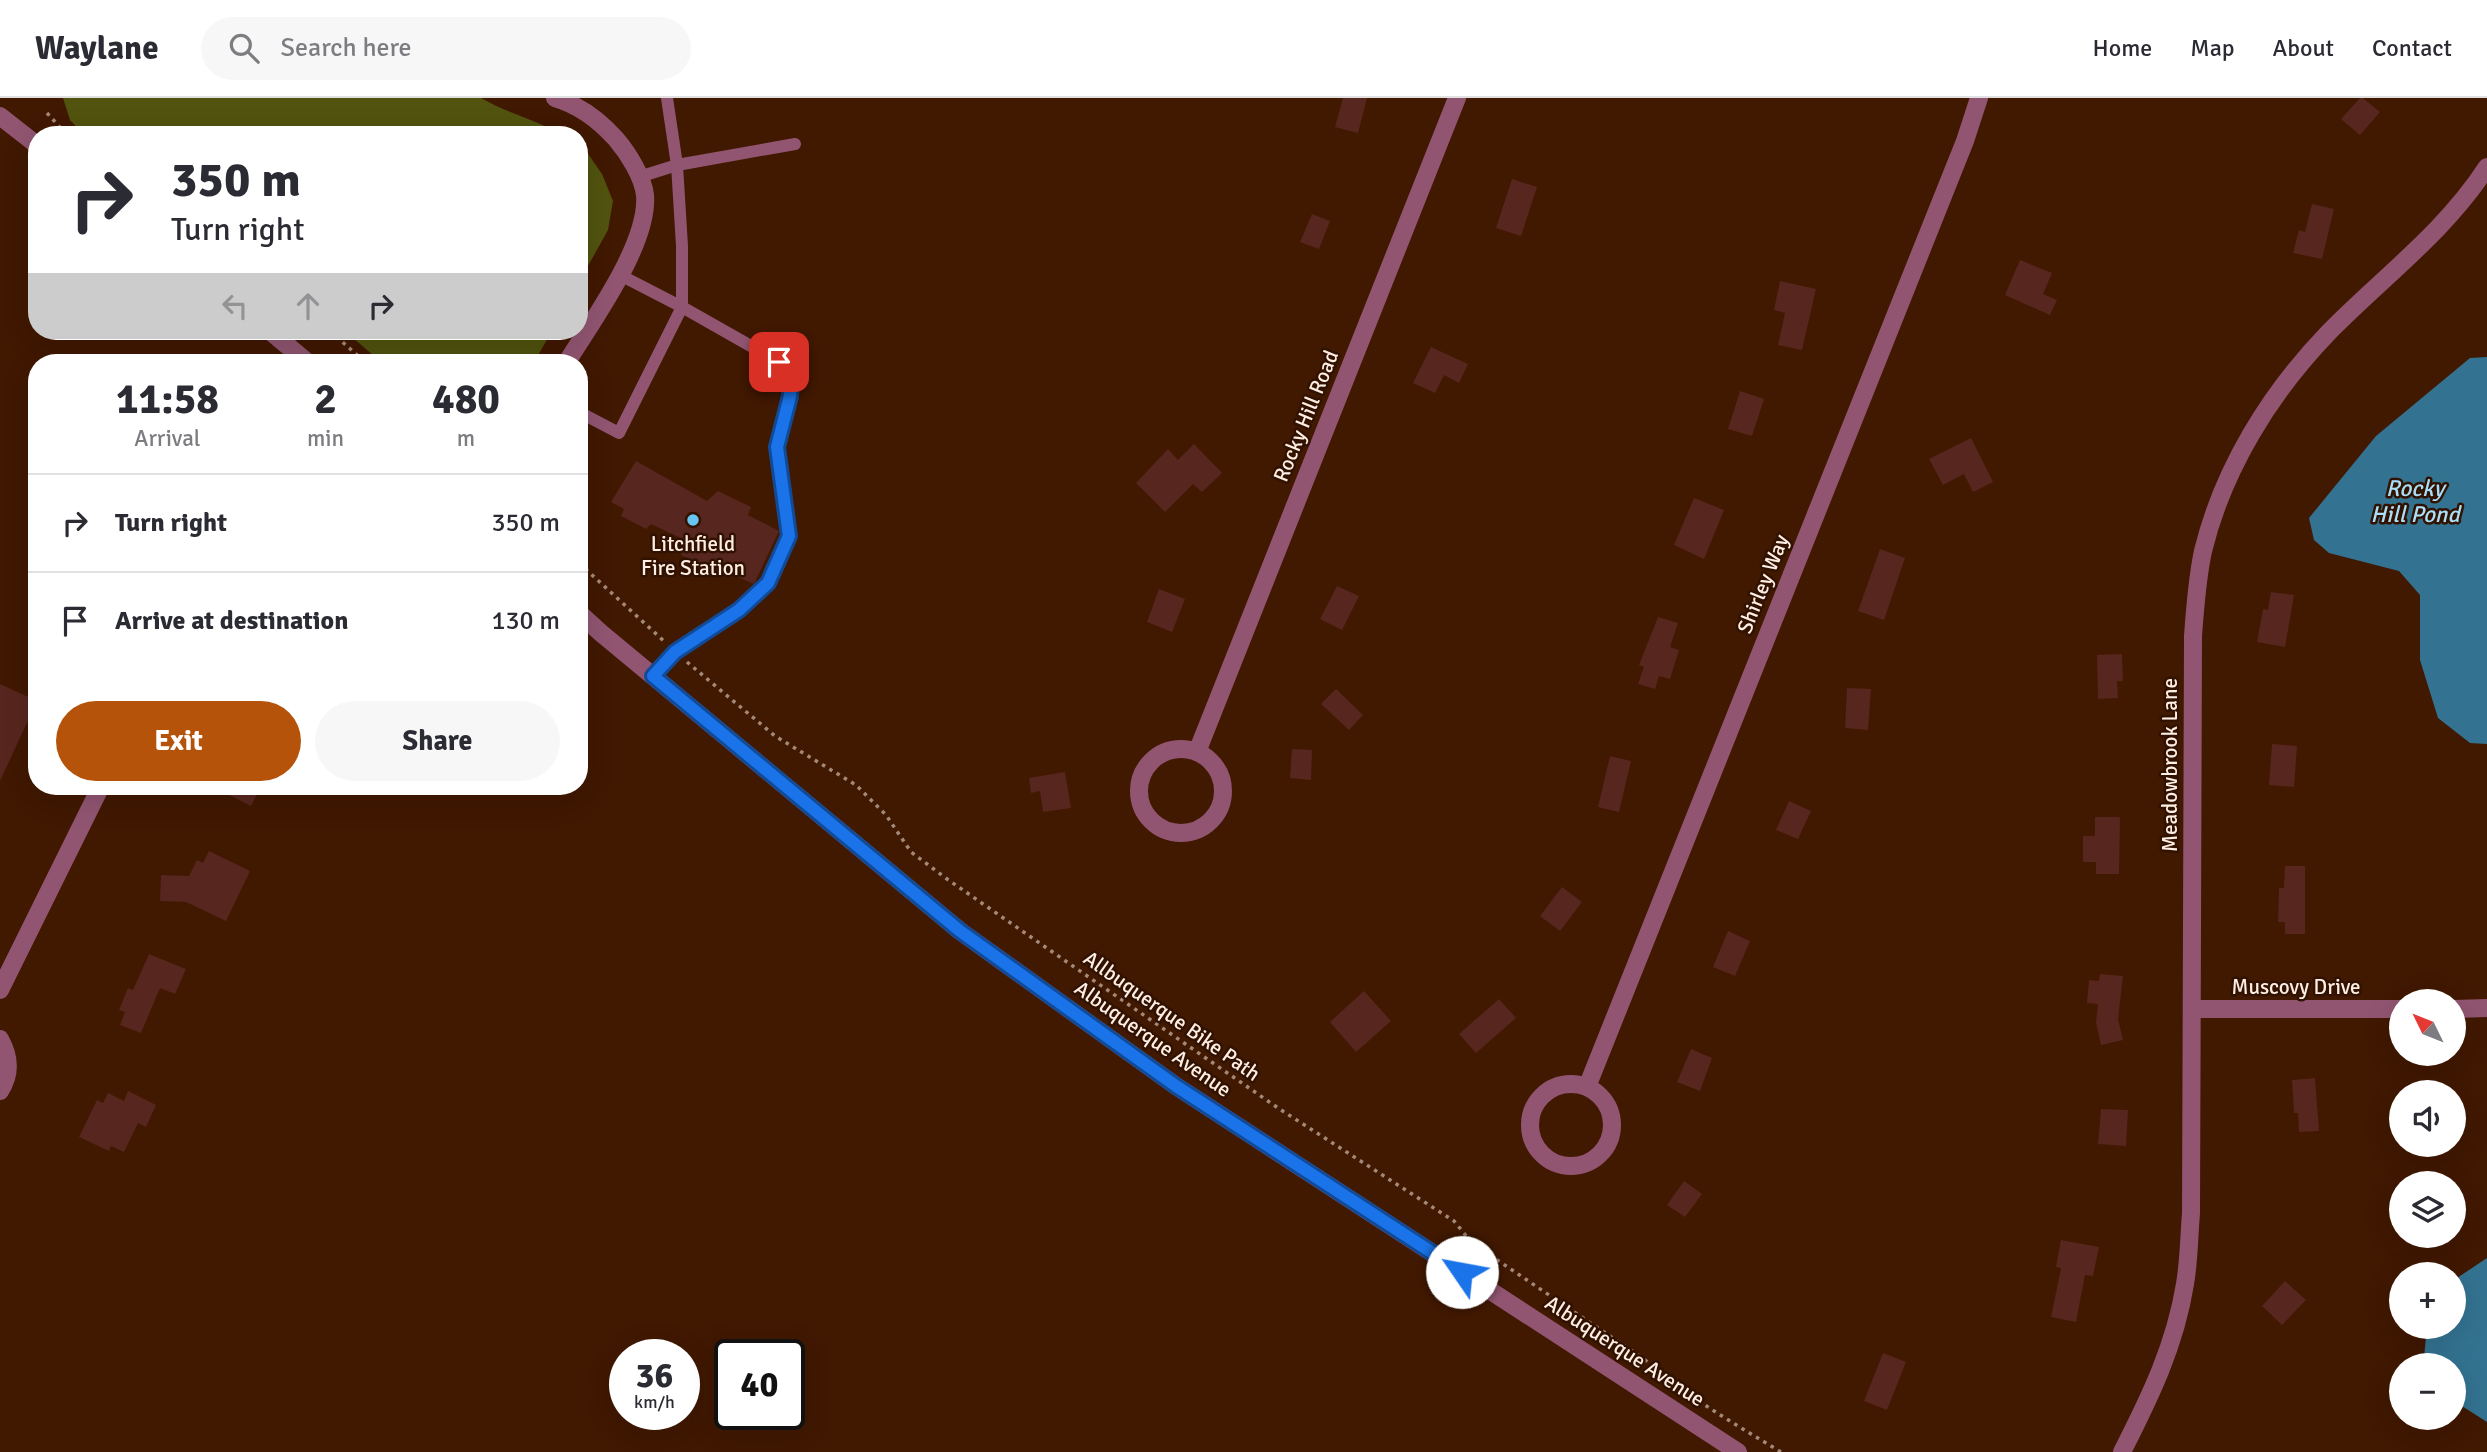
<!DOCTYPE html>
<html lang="en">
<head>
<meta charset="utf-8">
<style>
	:root { --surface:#fff; --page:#f7f7f7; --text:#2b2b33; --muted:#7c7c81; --line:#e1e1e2; --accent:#b45309 }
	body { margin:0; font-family:Signika,sans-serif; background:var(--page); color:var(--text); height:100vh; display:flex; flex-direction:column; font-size:26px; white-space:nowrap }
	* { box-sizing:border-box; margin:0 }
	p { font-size:23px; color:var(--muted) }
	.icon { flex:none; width:38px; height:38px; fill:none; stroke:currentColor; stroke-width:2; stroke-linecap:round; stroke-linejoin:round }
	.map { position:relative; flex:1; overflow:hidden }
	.sheet { position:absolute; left:28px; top:256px; width:560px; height:441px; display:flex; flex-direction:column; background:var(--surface); border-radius:28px; box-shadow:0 7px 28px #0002 }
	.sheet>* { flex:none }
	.hud { position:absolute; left:28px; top:28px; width:560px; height:214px; border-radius:28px; box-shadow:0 7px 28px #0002; background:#fff; color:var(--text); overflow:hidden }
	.needle { width:46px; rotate:313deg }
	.tools { position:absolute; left:2389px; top:891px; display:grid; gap:14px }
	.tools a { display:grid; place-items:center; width:77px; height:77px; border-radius:50%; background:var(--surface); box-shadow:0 7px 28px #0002; font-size:35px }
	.speed { position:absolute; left:609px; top:1241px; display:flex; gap:14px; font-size:35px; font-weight:700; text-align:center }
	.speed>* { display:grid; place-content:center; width:91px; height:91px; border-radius:50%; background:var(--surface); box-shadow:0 7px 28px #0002; line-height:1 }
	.speed small { font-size:18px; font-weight:400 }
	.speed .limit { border:4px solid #111; border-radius:10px; background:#fff; color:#111 }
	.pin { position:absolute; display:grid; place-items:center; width:60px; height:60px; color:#fff; margin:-30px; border-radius:14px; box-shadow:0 4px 10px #0006 }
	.me { position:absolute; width:77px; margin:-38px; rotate:303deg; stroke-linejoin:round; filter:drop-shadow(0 0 5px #0008) }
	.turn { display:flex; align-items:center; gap:24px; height:147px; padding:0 28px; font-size:32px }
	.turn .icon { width:91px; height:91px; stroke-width:2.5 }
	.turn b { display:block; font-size:49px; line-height:60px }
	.lanes { display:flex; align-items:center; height:66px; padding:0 28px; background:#0003; justify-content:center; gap:35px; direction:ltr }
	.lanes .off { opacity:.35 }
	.eta { display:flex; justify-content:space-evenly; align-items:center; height:119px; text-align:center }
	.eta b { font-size:42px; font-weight:800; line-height:49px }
	.button { display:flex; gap:14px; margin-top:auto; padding:14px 28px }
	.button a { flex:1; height:80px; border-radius:42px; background:var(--accent); color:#fff; font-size:28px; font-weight:800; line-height:80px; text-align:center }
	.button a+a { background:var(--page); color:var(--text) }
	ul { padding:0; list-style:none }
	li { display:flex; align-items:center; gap:21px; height:98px; padding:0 28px; border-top:2px solid var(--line) }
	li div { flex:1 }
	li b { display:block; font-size:26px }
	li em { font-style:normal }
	header { display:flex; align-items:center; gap:42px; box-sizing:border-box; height:98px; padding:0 35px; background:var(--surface); border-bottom:2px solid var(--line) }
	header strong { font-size:33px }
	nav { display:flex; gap:38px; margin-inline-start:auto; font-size:24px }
	.search { width:490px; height:63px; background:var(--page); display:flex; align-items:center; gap:18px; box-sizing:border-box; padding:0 24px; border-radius:38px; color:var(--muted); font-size:26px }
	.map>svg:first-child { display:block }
</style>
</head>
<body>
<header>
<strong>Waylane</strong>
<div class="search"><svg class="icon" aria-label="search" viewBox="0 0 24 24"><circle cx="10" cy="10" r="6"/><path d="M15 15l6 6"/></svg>Search here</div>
<nav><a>Home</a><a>Map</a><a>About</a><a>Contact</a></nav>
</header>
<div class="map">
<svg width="2487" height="1354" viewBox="0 0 2487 1354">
	<rect width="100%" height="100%" fill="#411800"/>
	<!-- green -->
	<g fill="#51530e">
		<path d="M63 0H481C507 15 536 22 563 37H84L70 22Z"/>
		<path d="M579 48 586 53 602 76 613 103 608 132 579 184Z"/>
		<path d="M345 233H552L534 264H381Z"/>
	</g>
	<!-- water -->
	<g fill="#337391">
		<path d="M2487 259V646L2470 645 2438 620 2420 562V497L2399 473 2329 455 2314 442 2309 420 2376 338 2470 260Z"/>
		<path d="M2487 1160V1324L2454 1303V1267H2428L2424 1259 2427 1229 2454 1228V1182Z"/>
	</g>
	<!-- building -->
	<g fill="#57261e">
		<path d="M1343 0H1367L1358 35 1335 29Z"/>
		<path d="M2360 0H2363L2380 14 2360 37 2341 21Z"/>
		<path d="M1512 81 1537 89 1521 138 1496 130Z"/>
		<path d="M2312 106 2334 111 2322 161 2293 155 2299 132 2305 134Z"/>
		<path d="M1312 116 1330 123 1319 151 1300 144Z"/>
		<path d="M2020 162 2052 175 2043 196 2057 202 2050 217 2005 197Z"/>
		<path d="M1780 183 1816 191 1802 252 1778 247 1785 215 1774 212Z"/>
		<path d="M1431 249 1468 266 1459 285 1444 277 1435 295 1413 285Z"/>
		<path d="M1740 293 1764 301 1752 338 1728 331Z"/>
		<path d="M1971 340 1993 384 1973 394 1964 376 1943 387 1929 361Z"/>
		<path d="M1194 346 1222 375 1202 394 1193 386 1165 414 1136 385 1168 351 1178 362Z"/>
		<path d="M636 363 707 403 718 393 751 409 748 417 779 433 754 486 719 471 716 476 681 457 687 443 651 426 646 431 621 418 624 411 611 404Z"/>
		<path d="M1694 400 1724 412 1704 461 1674 447Z"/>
		<path d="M1880 451 1905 460 1884 522 1858 513Z"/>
		<path d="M1337 488 1359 498 1342 532 1320 521Z"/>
		<path d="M1159 491 1185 501 1172 534 1147 524Z"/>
		<path d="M2271 494 2294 497 2285 549 2257 544 2263 511 2268 512Z"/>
		<path d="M1658 519 1678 525 1670 549 1679 552 1670 581 1659 578 1655 591 1638 586 1644 569 1639 567Z"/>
		<path d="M2122 556 2123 583H2117L2118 600 2098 601 2097 557Z"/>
		<path d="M0 586 37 603 0 683Z"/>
		<path d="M1847 590 1871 591 1868 632 1845 630Z"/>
		<path d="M1336 591 1363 617 1349 632 1321 606Z"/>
		<path d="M2272 646 2297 648 2294 689 2269 687Z"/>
		<path d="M1292 651 1312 652 1311 682 1290 680Z"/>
		<path d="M1610 658 1631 663 1619 714 1598 709Z"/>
		<path d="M1065 674 1071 710 1043 714 1040 693 1031 695 1029 680Z"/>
		<path d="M211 688H261L251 708Z"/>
		<path d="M1789 703 1811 713 1798 741 1776 732Z"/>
		<path d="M2095 719H2120L2119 776H2096V764H2083V738H2095Z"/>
		<path d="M209 753 250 773 226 823 186 804 160 803 161 777 189 778 197 762 203 765Z"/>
		<path d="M2285 768H2305V836H2285V824H2278L2279 790H2284Z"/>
		<path d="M1562 789 1582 804 1560 833 1540 818Z"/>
		<path d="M1728 833 1750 843 1735 878 1713 869Z"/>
		<path d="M149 856 186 871 175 896 160 890 141 935 120 927 125 914 119 912 128 890 133 892Z"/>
		<path d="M2100 876 2123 878 2118 921 2123 942 2101 947 2096 924 2098 906 2087 905 2089 882 2099 883Z"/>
		<path d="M1364 893 1391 923 1356 954 1330 924Z"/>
		<path d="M1499 901 1516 920 1476 955 1459 936Z"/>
		<path d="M1691 951 1712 960 1700 993 1677 984Z"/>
		<path d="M2315 980 2319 1033 2299 1034 2298 1015H2294L2292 982Z"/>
		<path d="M128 993 156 1007 146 1029 138 1025 124 1054 111 1048 109 1053 79 1039 97 1002 103 1005 108 995 124 1003Z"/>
		<path d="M2101 1011 2128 1012 2126 1048 2098 1046Z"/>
		<path d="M1684 1083 1702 1096 1685 1119 1667 1107Z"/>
		<path d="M2061 1142 2099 1149 2093 1178 2085 1177 2076 1224 2051 1219 2061 1170 2056 1169Z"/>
		<path d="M2285 1183 2306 1202 2282 1227 2262 1208Z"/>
		<path d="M1883 1255 1906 1264 1887 1312 1864 1303Z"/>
	</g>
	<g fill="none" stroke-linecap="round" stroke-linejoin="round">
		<!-- path -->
		<g stroke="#a58978" stroke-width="3.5" stroke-dasharray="3.5 5" stroke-linecap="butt">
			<path d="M47 15 67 37"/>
			<path d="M330 233 365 264"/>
			<path d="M579 465 666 545"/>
			<path d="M687 564 775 638 856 687 886 717 911 754 947 781 1278 1010 1454 1123 1472 1145 1644 1261C1686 1298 1733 1325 1781 1354"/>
		</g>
		<!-- service -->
		<g stroke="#915571" stroke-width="12">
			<path d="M639 79 677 67 667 0"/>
			<path d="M620 177 682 209 779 264 791 280 790 298 777 349 789 438 768 485 739 512 675 554 653 578"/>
			<path d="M579 314 619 335 682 209V148L677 67 795 46"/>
		</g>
		<!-- minor -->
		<g stroke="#915571" stroke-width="18">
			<path d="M555 0C579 7 599 22 616 41 628 55 643 79 645 97 649 146 592 223 567 264"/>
			<circle cx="1181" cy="693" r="42"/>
			<path d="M1197 654 1457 0"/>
			<path d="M0 892 101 688"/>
			<path d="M2192 911H2401"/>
			<path d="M2454 911 2487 910"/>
			<path d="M0 941C10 959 11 976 0 993"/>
			<circle cx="1571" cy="1027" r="41"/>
			<path d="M1587 989 1965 43 1979 0"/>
			<path d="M2122 1354C2150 1299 2175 1248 2185 1186 2189 1163 2189 1139 2191 1115L2193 538C2195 510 2197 481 2203 453 2223 371 2270 295 2329 234 2383 179 2445 134 2487 69"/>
		</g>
		<!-- tertiary -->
		<g stroke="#915571" stroke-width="18">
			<path d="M0 18 37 47"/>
			<path d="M270 233 307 264"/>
			<path d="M579 515 601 535 960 833 1176 988 1738 1354"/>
		</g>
	</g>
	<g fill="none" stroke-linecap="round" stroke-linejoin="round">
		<defs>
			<path id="route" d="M779 264 791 280 790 298 777 349 789 438 768 485 739 512 675 554 653 578 960 833 1176 988 1462 1174"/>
		</defs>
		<!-- route casing -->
		<use href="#route" stroke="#114b97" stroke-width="18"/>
		<!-- route -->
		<use href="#route" stroke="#1a73e8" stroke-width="12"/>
	</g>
	<!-- markers -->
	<circle fill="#68c4f0" stroke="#311200" stroke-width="2.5" cx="693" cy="422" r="7"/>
	<g text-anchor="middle" stroke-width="5" stroke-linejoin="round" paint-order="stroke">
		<!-- street labels -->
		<g font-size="21" fill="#ffeee4" stroke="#311200">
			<text transform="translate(1306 318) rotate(-68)" y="7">Rocky Hill Road</text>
			<text transform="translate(1763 486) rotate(-68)" y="7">Shirley Way</text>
			<text transform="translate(2170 667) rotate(-90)" y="7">Meadowbrook Lane</text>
			<text x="2296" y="896">Muscovy Drive</text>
			<text transform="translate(1172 918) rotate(35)" y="7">Allbuquerque Bike Path</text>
			<text transform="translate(1153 941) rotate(35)" y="7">Albuquerque Avenue</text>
			<text transform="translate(1625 1253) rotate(33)" y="7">Albuquerque Avenue</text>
		</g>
		<!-- poi labels -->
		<g font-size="21" fill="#ffeee4" stroke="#311200">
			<text x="693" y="453">Litchfield<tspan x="693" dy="24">Fire Station</tspan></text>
		</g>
		<!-- water labels -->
		<g font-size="23" font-style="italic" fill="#aadffa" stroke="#311200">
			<text x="2415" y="398">Rocky<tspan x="2415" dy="26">Hill Pond</tspan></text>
		</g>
	</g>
</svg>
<div class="tools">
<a><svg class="needle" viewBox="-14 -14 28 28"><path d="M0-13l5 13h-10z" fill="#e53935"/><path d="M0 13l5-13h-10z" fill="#7c7c81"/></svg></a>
<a><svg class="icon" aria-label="sound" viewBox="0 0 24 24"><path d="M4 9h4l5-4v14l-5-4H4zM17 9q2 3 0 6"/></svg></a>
<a><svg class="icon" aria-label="layers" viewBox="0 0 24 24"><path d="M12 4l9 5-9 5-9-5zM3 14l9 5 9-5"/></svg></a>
<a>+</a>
<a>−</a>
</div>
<div class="speed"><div>36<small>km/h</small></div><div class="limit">40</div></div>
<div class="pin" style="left:779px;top:264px;background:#d93025"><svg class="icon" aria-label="arrive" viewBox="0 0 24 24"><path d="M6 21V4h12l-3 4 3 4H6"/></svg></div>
<svg class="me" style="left:1462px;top:1174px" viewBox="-20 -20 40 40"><circle r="19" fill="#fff"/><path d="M0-13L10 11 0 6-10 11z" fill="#1a73e8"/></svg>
<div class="hud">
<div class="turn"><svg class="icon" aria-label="right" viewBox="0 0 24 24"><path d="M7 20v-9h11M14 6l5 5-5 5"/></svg><div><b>350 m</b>Turn right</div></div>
<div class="lanes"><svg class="icon off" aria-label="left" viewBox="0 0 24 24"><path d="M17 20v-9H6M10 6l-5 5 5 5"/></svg><svg class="icon off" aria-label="ahead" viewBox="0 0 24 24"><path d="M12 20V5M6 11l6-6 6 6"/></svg><svg class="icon" aria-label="right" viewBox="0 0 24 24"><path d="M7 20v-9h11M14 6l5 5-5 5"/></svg></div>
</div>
<section class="sheet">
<div class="eta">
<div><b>11:58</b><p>Arrival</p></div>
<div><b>2</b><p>min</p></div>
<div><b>480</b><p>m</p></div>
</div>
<ul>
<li><svg class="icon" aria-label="right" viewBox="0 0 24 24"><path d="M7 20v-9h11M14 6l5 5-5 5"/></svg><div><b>Turn right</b></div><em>350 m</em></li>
<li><svg class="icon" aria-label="arrive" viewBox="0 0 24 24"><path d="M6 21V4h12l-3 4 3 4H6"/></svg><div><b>Arrive at destination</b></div><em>130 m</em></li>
</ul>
<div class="button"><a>Exit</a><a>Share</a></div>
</section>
</div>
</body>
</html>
